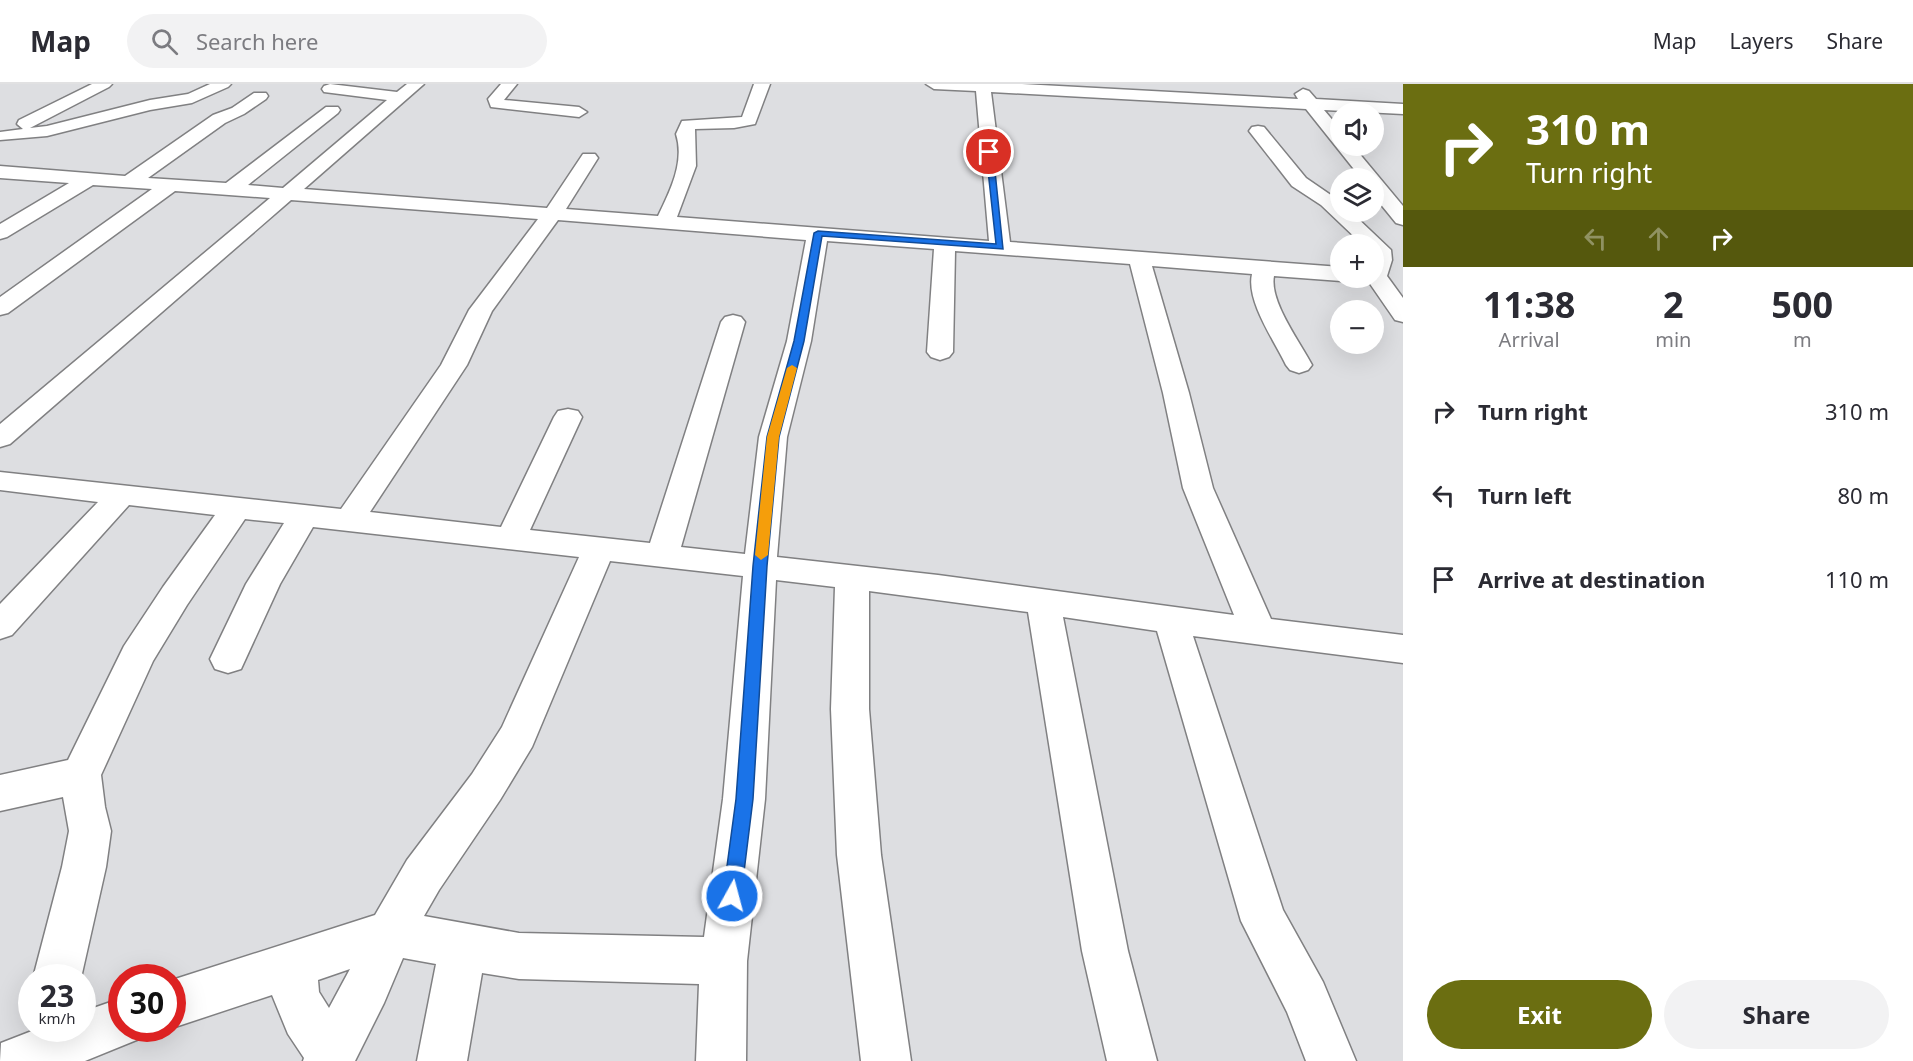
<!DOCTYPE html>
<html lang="en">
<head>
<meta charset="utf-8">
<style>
	:root { --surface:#fff; --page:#f2f2f3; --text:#2b2b33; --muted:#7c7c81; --line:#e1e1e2; --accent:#6b6e11 }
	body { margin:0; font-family:"Noto Sans",sans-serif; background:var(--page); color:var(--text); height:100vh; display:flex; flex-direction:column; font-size:22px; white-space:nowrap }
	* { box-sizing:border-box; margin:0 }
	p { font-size:20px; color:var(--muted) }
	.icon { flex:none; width:33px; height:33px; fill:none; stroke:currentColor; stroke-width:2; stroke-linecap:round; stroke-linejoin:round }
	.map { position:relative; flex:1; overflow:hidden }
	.side { display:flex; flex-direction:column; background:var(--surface); width:510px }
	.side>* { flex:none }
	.hud { background:#6b6e11; color:#fff; overflow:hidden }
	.controls { position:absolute; left:1330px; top:18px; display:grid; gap:12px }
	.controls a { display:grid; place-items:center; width:54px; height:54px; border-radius:50%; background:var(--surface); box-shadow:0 6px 24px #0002; font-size:30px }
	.speed { position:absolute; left:18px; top:880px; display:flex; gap:12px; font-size:30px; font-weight:700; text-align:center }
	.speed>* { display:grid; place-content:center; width:78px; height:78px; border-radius:50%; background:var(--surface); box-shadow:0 6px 24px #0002; line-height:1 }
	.speed small { font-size:15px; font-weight:400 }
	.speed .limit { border:9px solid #d22; background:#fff; color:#111 }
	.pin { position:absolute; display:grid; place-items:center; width:51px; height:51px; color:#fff; margin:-26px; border:3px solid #fff; border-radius:50%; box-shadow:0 2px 6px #0007 }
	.me { position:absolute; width:66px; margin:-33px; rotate:7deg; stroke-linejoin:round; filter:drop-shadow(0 0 4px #0008) }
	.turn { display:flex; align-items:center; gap:21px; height:126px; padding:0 24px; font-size:27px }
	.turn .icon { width:78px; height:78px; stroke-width:2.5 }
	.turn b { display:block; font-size:42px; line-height:51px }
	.lanes { display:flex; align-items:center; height:57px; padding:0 24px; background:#0003; justify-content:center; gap:30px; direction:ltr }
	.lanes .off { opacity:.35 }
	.eta { display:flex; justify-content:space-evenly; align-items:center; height:102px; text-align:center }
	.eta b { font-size:36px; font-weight:700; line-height:42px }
	.primary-button { display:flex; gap:12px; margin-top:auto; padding:12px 24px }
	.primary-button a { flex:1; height:69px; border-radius:36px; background:var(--accent); color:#fff; font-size:24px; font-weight:700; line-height:69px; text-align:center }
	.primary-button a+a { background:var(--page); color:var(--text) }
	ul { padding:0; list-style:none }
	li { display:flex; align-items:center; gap:18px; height:84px; padding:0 24px }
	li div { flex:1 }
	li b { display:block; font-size:22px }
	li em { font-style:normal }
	header { display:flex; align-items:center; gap:36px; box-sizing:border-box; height:84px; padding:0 30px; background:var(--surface); border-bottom:2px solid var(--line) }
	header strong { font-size:28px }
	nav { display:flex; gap:33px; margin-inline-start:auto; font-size:21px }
	.search { width:420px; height:54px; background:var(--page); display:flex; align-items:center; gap:15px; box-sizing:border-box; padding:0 21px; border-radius:33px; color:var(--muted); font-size:22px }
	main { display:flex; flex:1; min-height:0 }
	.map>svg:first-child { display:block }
</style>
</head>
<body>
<header>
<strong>Map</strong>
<div class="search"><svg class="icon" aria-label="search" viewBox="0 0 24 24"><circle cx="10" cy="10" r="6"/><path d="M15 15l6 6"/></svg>Search here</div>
<nav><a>Map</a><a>Layers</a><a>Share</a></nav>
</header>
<main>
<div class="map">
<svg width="1403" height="977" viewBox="0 0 1403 977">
	<rect width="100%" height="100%" fill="#dddee1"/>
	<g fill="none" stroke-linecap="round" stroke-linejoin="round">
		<defs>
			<g id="minor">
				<path d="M92 0H112L109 3 30 44 47 42 150 16 188 10 210 0H231L228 3 192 19 150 26 47 52 0 56V48L23 45 17 40 19 36Z"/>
				<path d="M330 0 397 8 407 0H424L304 105 547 124 583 70H595L598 74 566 125 658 132C670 107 685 78 676 50L682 37 742 33 754 0H770L755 40 734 44 695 45 696 82 677 133 989 157 976 7 934 5 926 0H1022L1298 15 1295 10 1303 5 1309 7 1316 15 1403 20V30L1324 26 1341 46V62H1353L1403 122V141L1396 139 1374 112V94H1361L1306 25 991 8 1010 158 1341 183V194H1350L1341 197 1274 192C1269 217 1300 258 1312 281L1308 286 1299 289 1290 286 1286 281C1274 256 1246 217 1252 190L1152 182 1189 309 1213 404 1271 535 1403 551V579L1193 552 1283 826 1323 898 1356 977H1306L1287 928 1241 837 1157 547 1063 533 1128 867 1157 977H1107L1082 867 1028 528 869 507V625L881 771 911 977H861L837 771 831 625 835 503 776 496 765 715 747 877 746 977H696L699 900 519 895 482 889 467 977H417L436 880 403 874 384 919 355 977H303L304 974 288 950 272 911 172 944V896L375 831 407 776 472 690 502 643 579 473 313 443 280 500 241 585 228 589 215 585 210 575 246 500 284 439 245 435 187 521 153 577 101 691 105 723 111 747 106 783 81 894H33L62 783 69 747 63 713 0 727V691L68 676 124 562 163 503 215 431 129 421 12 551 0 555V520L98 418 0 406V388L341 425 441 281 469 226 538 135 291 116 10 360 0 363V340L270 114 175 107 8 229 0 231V213L152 105 93 101 7 153 0 155V140L69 99 0 94V82L125 92 213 31 232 24 254 9H266L268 12 266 15 244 30 225 39 148 94 226 99 326 23H338L340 26 338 29 248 101 283 104 387 16 324 8 322 5 324 2ZM558 136 806 156 787 257 759 353 745 470 681 463 745 238 741 233 733 231 725 233 721 238 650 459 530 446 582 333 578 327 568 325 558 327 554 333 501 443 370 428 467 281 492 227ZM827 157 934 165 927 268 931 273 940 276 949 273 953 268 955 167 1130 180 1163 309 1183 404 1234 531 938 491 777 473 787 353 811 257ZM610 477 743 492 723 715 704 853 519 849 424 832 439 806 500 716 532 663ZM350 885 329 924 319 908 318 896Z"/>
				<path d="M501 0H517L504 16 579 23 587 28 579 33 491 23 488 15Z"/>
				<path d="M1258 42 1264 43 1306 94 1341 118V128H1351L1391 166 1392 176 1387 192 1403 214V238L1395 236 1366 194H1374V160H1362L1321 121 1292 102 1249 47 1252 43Z"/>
				<path d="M122 914V945H144L139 955 85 977H0L1 959 37 945H82V928Z"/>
			</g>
		</defs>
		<!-- minor casing -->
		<use href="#minor" stroke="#808082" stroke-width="3"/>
		<!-- minor -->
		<use href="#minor" fill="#fff" fill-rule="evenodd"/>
	</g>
	<!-- route -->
	<path fill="#1a73e8" stroke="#114b97" stroke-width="1.5" d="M989 65 993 68 1003 165 822 152 804 257 779 353 767 482 753 715 741 812 739 818 732 820 725 818 723 812 736 715 753 482 767 353 794 257 814 149 818 147 996 160 986 68Z"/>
	<!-- slow -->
	<path fill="#f59e0b" d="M792 281 797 284 779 353 768 471 761 476 755 471 767 353 787 284Z"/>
</svg>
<div class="controls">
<a><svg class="icon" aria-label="sound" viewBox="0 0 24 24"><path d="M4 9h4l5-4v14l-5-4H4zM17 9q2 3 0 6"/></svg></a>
<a><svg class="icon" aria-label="layers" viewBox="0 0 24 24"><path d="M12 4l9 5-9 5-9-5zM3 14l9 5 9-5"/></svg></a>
<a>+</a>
<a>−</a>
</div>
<div class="speed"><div>23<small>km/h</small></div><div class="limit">30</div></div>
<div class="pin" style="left:989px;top:68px;background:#d93025"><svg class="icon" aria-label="arrive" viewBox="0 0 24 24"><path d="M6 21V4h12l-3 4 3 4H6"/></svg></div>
<svg class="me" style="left:732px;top:812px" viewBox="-20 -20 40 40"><circle r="17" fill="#1a73e8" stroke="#fff" stroke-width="3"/><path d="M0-11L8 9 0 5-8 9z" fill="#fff"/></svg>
</div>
<section class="side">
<div class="hud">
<div class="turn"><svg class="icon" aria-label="right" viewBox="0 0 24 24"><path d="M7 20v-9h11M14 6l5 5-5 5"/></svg><div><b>310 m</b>Turn right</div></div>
<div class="lanes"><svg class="icon off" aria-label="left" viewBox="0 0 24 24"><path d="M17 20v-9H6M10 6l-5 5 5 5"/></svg><svg class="icon off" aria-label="ahead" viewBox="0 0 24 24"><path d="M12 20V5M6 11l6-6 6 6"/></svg><svg class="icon" aria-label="right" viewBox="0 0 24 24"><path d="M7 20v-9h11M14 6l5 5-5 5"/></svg></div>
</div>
<div class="eta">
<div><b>11:38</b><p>Arrival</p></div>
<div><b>2</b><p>min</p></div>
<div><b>500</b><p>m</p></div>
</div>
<ul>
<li><svg class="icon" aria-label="right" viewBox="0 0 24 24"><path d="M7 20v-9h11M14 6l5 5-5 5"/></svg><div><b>Turn right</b></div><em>310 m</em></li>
<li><svg class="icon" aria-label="left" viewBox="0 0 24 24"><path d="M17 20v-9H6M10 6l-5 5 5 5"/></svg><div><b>Turn left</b></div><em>80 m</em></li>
<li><svg class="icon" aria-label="arrive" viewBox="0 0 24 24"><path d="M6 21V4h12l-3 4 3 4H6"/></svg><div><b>Arrive at destination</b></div><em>110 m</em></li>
</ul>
<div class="primary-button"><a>Exit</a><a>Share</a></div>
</section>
</main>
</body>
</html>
